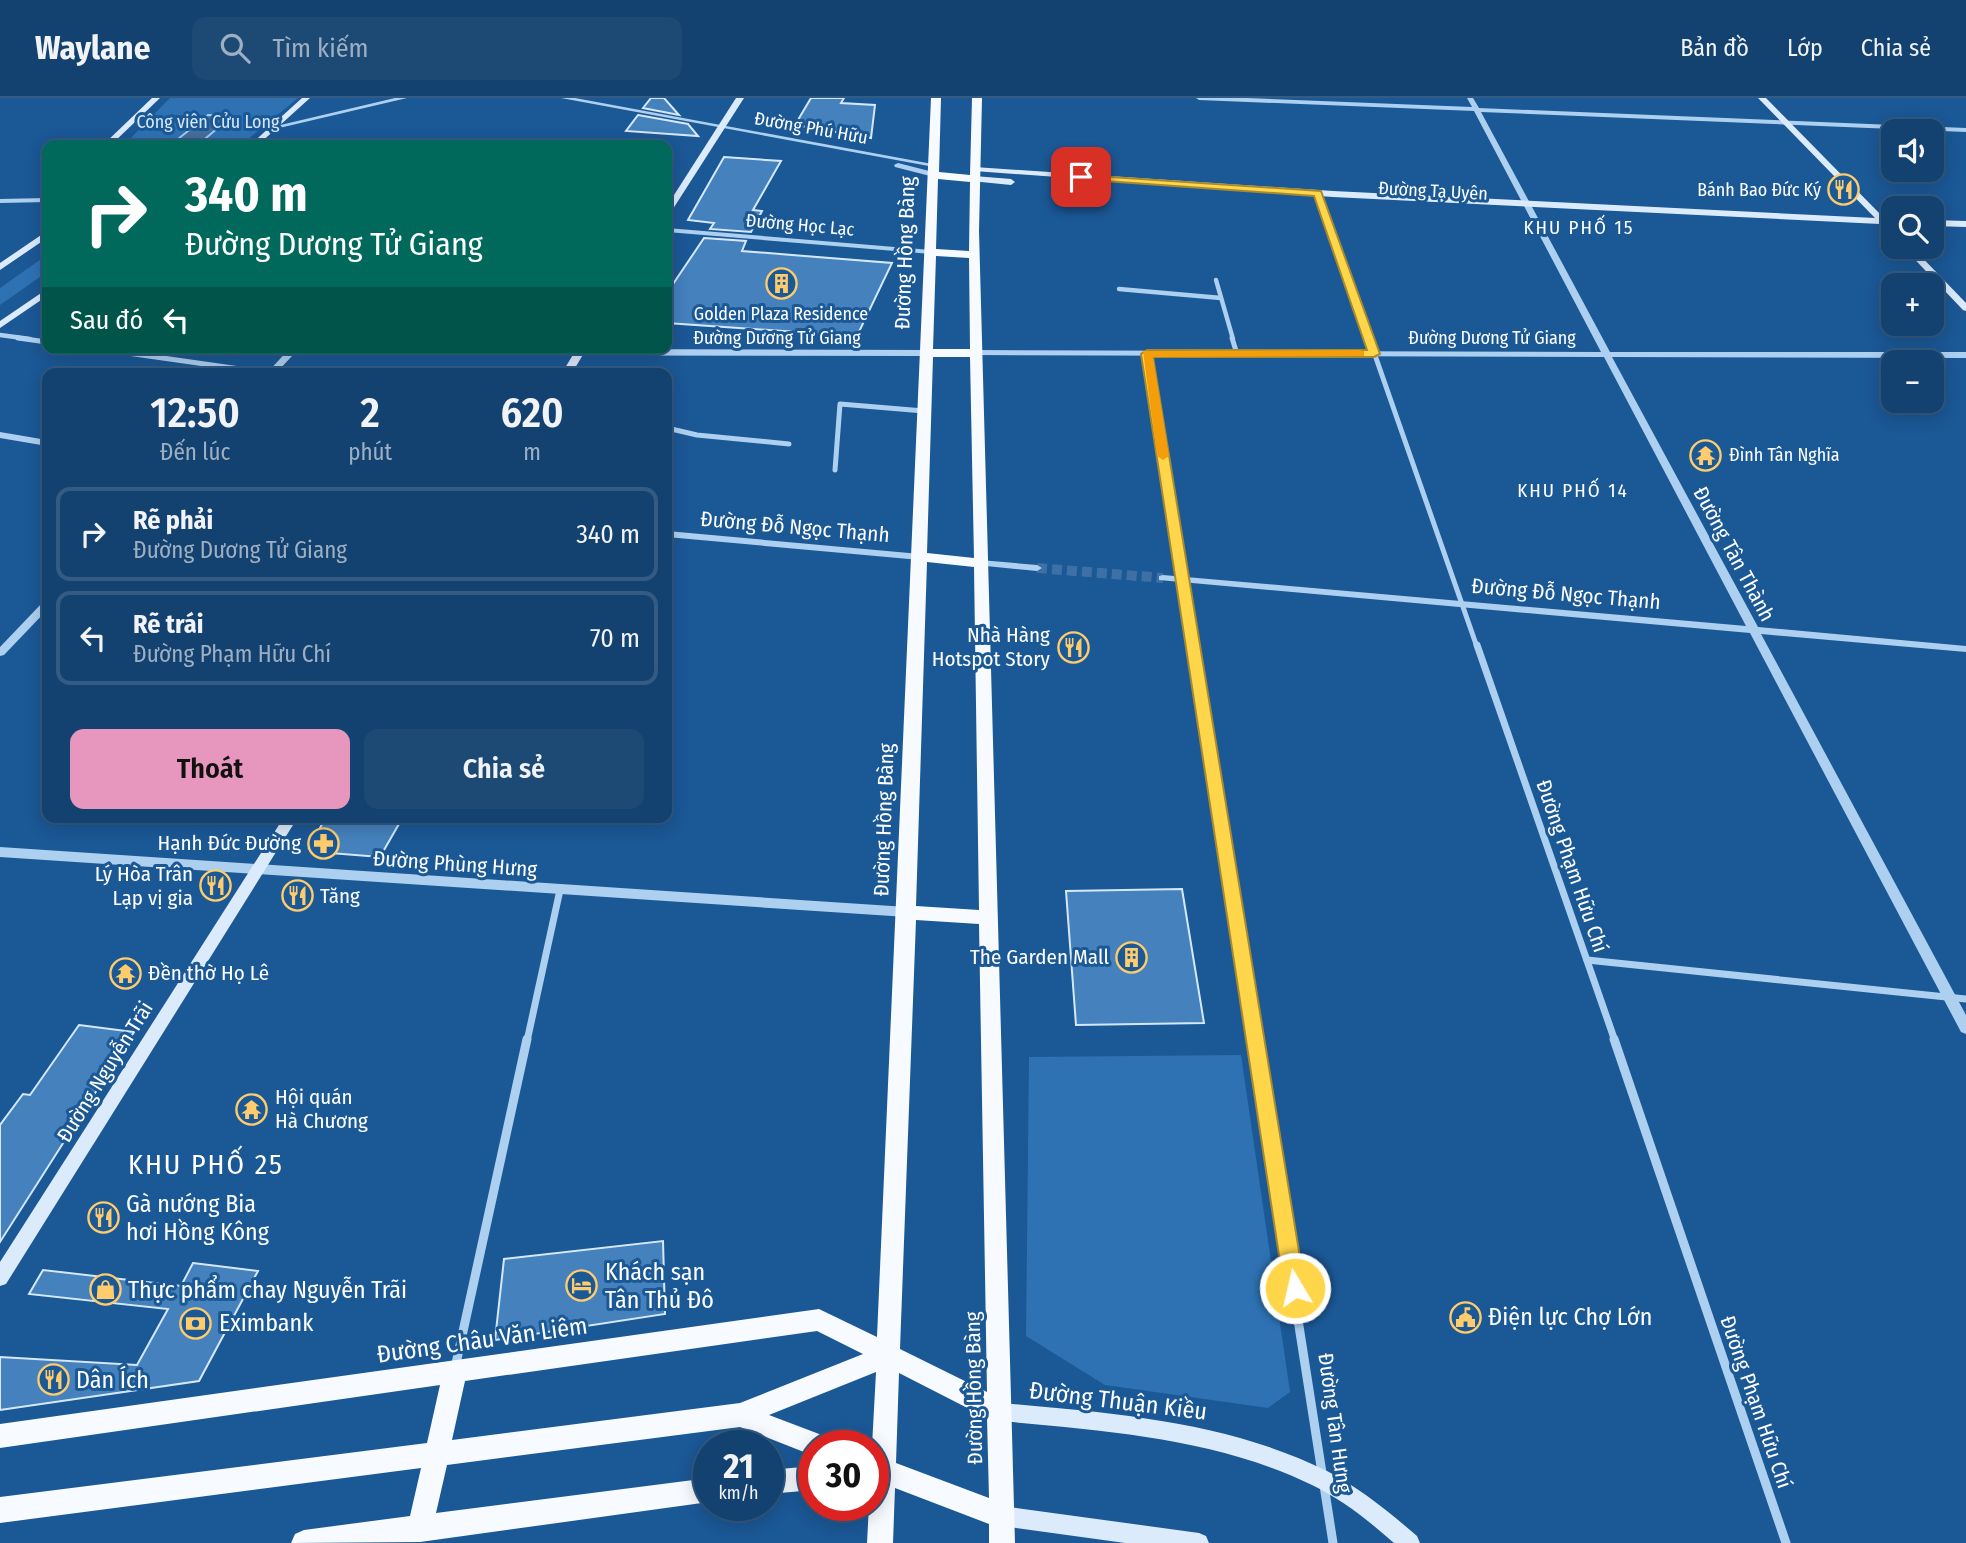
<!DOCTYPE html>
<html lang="vi">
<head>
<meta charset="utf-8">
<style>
	:root { --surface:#144270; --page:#1d4975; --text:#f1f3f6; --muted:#9db0c3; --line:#335b83; --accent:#e797bd }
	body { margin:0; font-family:"Fira Sans Condensed",sans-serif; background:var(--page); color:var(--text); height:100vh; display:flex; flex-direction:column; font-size:26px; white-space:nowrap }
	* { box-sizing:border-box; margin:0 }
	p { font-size:23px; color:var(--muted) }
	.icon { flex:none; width:38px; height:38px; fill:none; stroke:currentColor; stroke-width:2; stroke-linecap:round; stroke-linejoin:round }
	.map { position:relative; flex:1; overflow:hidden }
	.details { position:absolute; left:42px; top:270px; width:630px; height:455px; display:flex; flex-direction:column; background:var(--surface); border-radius:14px; box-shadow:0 4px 18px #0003,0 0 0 2px var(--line) }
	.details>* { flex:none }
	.hud { position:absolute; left:42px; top:42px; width:630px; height:214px; border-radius:14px; box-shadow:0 4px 18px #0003,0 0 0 2px var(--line); background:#00695c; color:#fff; overflow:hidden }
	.fabs { position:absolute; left:1881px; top:21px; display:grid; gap:14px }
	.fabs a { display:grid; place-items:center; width:63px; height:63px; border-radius:14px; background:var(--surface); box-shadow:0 4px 18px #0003,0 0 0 2px var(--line); font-size:35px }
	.speed { position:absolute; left:693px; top:1332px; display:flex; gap:14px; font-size:35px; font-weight:700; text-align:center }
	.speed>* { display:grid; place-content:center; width:91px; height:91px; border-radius:50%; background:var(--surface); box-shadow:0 4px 18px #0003,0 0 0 2px var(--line); line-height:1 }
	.speed small { font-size:18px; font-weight:400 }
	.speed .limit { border:10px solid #d22; background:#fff; color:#111 }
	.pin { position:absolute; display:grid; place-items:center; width:60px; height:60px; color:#fff; margin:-30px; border-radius:14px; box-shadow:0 4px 10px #0006 }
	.me { position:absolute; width:77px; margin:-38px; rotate:351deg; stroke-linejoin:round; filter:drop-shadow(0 0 5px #0008) }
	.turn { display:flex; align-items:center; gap:24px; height:147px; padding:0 28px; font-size:32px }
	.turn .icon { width:91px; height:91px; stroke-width:2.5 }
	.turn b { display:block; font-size:49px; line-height:60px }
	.then { display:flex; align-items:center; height:66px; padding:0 28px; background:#0003; gap:14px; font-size:26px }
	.eta { display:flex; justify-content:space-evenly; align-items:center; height:119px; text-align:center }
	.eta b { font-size:42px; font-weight:600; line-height:49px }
	.action { display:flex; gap:14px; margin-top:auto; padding:14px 28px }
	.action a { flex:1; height:80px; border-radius:14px; background:var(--accent); color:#111; font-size:28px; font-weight:600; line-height:80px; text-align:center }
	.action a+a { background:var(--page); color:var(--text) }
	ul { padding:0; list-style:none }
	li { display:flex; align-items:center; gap:21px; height:94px; margin:0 14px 10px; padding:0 14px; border:4px solid var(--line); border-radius:14px }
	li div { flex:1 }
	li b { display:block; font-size:26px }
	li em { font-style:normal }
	header { display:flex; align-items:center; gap:42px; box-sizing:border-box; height:98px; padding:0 35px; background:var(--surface); border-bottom:2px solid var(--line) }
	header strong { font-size:33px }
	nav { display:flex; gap:38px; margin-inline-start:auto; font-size:24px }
	.search { width:490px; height:63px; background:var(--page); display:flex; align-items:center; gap:18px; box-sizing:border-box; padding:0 24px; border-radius:14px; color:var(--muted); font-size:26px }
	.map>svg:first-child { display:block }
</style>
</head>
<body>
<header>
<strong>Waylane</strong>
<div class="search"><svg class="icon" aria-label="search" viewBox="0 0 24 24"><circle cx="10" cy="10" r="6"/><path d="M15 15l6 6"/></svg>Tìm kiếm</div>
<nav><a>Bản đồ</a><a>Lớp</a><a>Chia sẻ</a></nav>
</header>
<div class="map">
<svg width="1966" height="1445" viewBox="0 0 1966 1445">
	<rect width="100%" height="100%" fill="#1b5896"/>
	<!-- green -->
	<g fill="#2e72b4">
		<path d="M170 0H298L241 47H124Z"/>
		<path d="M47 157V174L0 207V190Z"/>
		<path d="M1241 957 1290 1294 1268 1310 1105 1287 1026 1238 1029 959Z"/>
	</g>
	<!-- water -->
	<path fill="#446f9b" stroke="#a1cbf2" stroke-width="2" d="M208 17 232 18 199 46 173 45Z"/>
	<!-- building -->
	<g fill="#4481bd" stroke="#d5e8fb" stroke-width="2">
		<path d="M651 0H664L679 17 643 10Z"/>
		<path d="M811 0H844L841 5 875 7 871 40 795 27Z"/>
		<path d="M638 17 688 26 698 38 626 33Z"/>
		<path d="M724 59 781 63 753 112 762 113 751 134 710 131 714 125 688 122Z"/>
		<path d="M704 140 746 143 742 153 892 165 857 238 667 225V195Z"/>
		<path d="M326 719H403L380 759 330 755 309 750Z"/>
		<path d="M1182 791 1204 925 1076 927 1066 793Z"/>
		<path d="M79 927 134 934 0 1144V1027L23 996 30 997Z"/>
		<path d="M663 1143 665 1216 495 1242 504 1161Z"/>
		<path d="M193 1165 258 1173 199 1283 0 1312V1259L137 1267 168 1211 29 1196 43 1172 181 1188Z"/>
	</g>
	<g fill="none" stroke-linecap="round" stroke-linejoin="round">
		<!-- tertiary-tunnel -->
		<path stroke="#3d71a6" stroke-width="10" stroke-dasharray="10 5" stroke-linecap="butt" d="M1037 470 1163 480"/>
		<!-- minor-far3 -->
		<g stroke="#aed0f0" stroke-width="4.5">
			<path d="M1321 104 1369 241"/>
			<path d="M1216 182 1233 241"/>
			<path d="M1119 191 1221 200"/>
			<path d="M0 237 30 241"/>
		</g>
		<!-- minor-far2 -->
		<g stroke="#aed0f0" stroke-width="5">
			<path d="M18 240 47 244"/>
			<path d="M1232 240 1237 256"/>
			<path d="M1369 240 1477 549"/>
			<path d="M92 250 269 275"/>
			<path d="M1147 256 1193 549"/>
			<path d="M667 330 697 337 789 346"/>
			<path d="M835 372 840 306 924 313"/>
		</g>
		<!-- minor-far1 -->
		<g stroke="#aed0f0" stroke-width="7">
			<path d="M1193 547 1254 943"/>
			<path d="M1477 547 1615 943"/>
			<path d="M1587 862 1966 901"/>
			<path d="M527 943 560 792"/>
		</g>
		<!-- minor -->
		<g stroke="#aed0f0" stroke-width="9">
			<path d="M1254 941 1333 1445"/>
			<path d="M1614 941 1786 1445"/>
			<path d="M455 1270 527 941"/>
		</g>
		<!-- tertiary -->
		<g fill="#aed0f0" fill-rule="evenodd">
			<path d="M395 0H407L275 31 272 29Z"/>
			<path d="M561 0H575L938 67 934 69Z"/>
			<path d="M1196 0H1247L1472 9 1467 0H1473L1479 10 1966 30V34L1481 14 1610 254H1966V260L1612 259 1758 529 1966 548V554L1761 536 1966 917V936L1961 934 1750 535 1159 482V478L1163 477 1746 528 1604 259 974 257V253L977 252 1601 254 1474 13 1199 2Z"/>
			<path d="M898 65 937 75 938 77 934 79 895 69 894 67Z"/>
			<path d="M47 100V104L0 105V101Z"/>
			<path d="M667 130 931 152 935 154 931 156 667 134Z"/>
			<path d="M290 250 927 252 931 255 927 258 293 257 276 275H267Z"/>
			<path d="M0 334 47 342V348L0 340Z"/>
			<path d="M667 433 920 456 925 459 920 462 667 439Z"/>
			<path d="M980 462 1037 467 1042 470 1037 473 976 467 975 465Z"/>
			<path d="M47 503V512L4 557 0 558V549L43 504Z"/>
			<path d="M0 749 907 809 912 811 913 814 912 817 907 819 0 759Z"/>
		</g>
		<!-- secondary -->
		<g fill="#dcebfb" fill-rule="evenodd">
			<path d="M152 0H160L111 47H103Z"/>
			<path d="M302 0H310L258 47H250Z"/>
			<path d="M736 0H744L671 114 667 117V108Z"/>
			<path d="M1758 0H1766L1885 121H1894V127L1891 126 1894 129V138L1880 126 1333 99 974 73 970 71 974 69 1333 93 1875 120Z"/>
			<path d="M974 78 1011 81 1015 84 1011 87 971 83V79Z"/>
			<path d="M1932 122 1966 123V129L1932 128Z"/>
			<path d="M47 133V140L0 172V165Z"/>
			<path d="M1903 149H1912L1966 205V213L1963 212Z"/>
			<path d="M47 191V198L0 230V223Z"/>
			<path d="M577 250H587L572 275H562Z"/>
			<path d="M284 719H298L6 1186 0 1188V1164Z"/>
			<path d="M1001 1305C1111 1315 1226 1323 1327 1373 1360 1390 1389 1414 1417 1438L1420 1445H1394C1369 1423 1343 1402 1312 1387 1216 1340 1106 1333 1001 1323L994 1321 991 1314 994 1307Z"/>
			<path d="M1002 1408 1199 1435 1206 1438 1209 1445H1125L1002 1428 995 1425 992 1418 995 1411Z"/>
		</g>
		<!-- primary -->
		<g fill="#f7fbff" fill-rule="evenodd">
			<path d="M931 0H941L939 74 970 77 972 0H982L979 133 1015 1445H989V1426L895 1390 893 1445H867L869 1407H873L872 1348 876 1274 769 1317 827 1339 830 1348H814V1358L740 1329 447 1367 436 1415 709 1380V1404L420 1444 291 1445 295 1436 304 1432 410 1418 421 1370 0 1425V1399L427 1345 440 1287 0 1350V1326L819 1211 877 1239ZM938 81 970 84 969 153 936 151ZM936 158 969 160 970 251H933ZM933 259H970L974 460 927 455ZM927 464 974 469 979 812 916 808ZM916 822 979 826 987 1294 900 1251ZM817 1233 863 1256 740 1305 452 1342 465 1283ZM899 1275 987 1320 989 1400 896 1365Z"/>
			<path d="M814 1368V1392L768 1396V1372Z"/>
		</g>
	</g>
	<!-- route -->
	<path fill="#ffd54a" stroke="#a68a30" stroke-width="2" d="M1081 77 1321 93 1380 256 1374 259H1153L1305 1190 1302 1196 1295 1199 1287 1196 1284 1190 1141 256 1147 252H1367L1314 98 1077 81V77Z"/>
	<!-- slow -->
	<path fill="#f59e0b" d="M1360 252 1364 253V258L1153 259 1169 358 1163 362 1157 358 1143 253Z"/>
	<!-- icons -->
	<defs>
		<symbol id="restaurant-ring" viewBox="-11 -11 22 22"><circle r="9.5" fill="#1b5896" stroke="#ffcc6d" stroke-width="1.5"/><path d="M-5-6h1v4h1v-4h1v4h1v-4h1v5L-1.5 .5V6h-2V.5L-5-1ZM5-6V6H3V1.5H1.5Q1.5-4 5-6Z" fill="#ffcc6d"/></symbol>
		<symbol id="building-ring" viewBox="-11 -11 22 22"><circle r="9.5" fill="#1b5896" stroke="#ffcc6d" stroke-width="1.5"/><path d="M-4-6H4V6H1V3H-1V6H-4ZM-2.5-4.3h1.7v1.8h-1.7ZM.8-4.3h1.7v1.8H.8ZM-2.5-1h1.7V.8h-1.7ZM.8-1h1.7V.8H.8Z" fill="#ffcc6d"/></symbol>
		<symbol id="temple-ring" viewBox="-11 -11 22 22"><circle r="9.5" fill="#1b5896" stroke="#ffcc6d" stroke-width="1.5"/><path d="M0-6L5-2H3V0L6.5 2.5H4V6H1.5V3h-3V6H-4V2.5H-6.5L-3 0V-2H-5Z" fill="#ffcc6d"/></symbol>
		<symbol id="pharmacy-ring" viewBox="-11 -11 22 22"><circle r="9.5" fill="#1b5896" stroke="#ffcc6d" stroke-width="1.5"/><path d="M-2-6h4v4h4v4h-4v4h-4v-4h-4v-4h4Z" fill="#ffcc6d"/></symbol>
		<symbol id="hotel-ring" viewBox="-11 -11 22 22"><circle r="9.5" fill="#1b5896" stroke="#ffcc6d" stroke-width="1.5"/><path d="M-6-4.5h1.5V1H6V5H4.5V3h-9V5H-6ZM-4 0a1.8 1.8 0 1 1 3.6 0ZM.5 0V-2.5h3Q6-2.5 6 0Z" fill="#ffcc6d"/></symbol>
		<symbol id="shop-ring" viewBox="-11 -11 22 22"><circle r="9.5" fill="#1b5896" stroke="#ffcc6d" stroke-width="1.5"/><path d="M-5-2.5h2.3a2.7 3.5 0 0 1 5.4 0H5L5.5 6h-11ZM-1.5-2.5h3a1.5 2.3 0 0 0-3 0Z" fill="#ffcc6d"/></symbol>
		<symbol id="civic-ring" viewBox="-11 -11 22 22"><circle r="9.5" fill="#1b5896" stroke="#ffcc6d" stroke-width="1.5"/><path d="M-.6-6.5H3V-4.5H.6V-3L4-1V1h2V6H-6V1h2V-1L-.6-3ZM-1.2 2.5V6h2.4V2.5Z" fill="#ffcc6d"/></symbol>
		<symbol id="bank-ring" viewBox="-11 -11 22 22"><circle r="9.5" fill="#1b5896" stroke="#ffcc6d" stroke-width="1.5"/><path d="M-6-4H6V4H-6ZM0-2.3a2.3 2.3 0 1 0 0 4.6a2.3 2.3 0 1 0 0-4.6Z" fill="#ffcc6d"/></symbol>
	</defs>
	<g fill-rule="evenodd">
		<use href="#restaurant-ring" x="1826" y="74" width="35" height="35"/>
		<use href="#building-ring" x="764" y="168" width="35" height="35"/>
		<use href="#temple-ring" x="1688" y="340" width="35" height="35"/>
		<use href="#restaurant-ring" x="1056" y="532" width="35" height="35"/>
		<use href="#pharmacy-ring" x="306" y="728" width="35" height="35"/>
		<use href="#restaurant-ring" x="198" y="770" width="35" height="35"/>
		<use href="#restaurant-ring" x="280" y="780" width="35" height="35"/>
		<use href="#building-ring" x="1114" y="842" width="35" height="35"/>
		<use href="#temple-ring" x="108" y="858" width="35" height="35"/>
		<use href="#temple-ring" x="234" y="994" width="35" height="35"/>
		<use href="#restaurant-ring" x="86" y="1102" width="35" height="35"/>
		<use href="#hotel-ring" x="564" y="1170" width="35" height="35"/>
		<use href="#shop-ring" x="88" y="1174" width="35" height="35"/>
		<use href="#civic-ring" x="1448" y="1202" width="35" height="35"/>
		<use href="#bank-ring" x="178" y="1208" width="35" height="35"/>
		<use href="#restaurant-ring" x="36" y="1264" width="35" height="35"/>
	</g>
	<g text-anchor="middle" stroke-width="6" stroke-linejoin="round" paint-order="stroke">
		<!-- far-park labels -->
		<g font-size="18" fill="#d5e8fb" stroke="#1b5896">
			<text x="208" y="30">Công viên Cửu Long</text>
		</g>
		<!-- far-street labels -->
		<g font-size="18" fill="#fff" stroke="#1b5896">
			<text transform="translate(811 30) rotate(10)" y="6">Đường Phú Hữu</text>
			<text transform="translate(1433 93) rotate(3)" y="6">Đường Tạ Uyên</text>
			<text transform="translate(800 127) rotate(5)" y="6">Đường Học Lạc</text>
			<text x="777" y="246">Đường Dương Tử Giang</text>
			<text x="1492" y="246">Đường Dương Tử Giang</text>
		</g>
		<!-- far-poi labels -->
		<g font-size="18" fill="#fff" stroke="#1b5896" text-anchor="end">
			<text x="1821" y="98">Bánh Bao Đức Ký</text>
			<text x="781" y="222" text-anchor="middle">Golden Plaza Residence</text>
			<text x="1729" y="363" text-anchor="start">Đình Tân Nghĩa</text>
		</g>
		<!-- far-neighbourhood labels -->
		<g font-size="19" letter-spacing="2" fill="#fff" stroke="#1b5896">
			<text x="1579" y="136">KHU PHỐ 15</text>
			<text x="1573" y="399">KHU PHỐ 14</text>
		</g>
		<!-- street labels -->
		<g font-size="21" fill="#fff" stroke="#1b5896">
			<text transform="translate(905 155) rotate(-88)" y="7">Đường Hồng Bàng</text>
			<text transform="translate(795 429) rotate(5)" y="7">Đường Đỗ Ngọc Thạnh</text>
			<text transform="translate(1734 456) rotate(62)" y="7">Đường Tân Thành</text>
			<text transform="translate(1566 496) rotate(5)" y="7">Đường Đỗ Ngọc Thạnh</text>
			<text transform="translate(884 722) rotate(-88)" y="7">Đường Hồng Bàng</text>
			<text transform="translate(455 766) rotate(4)" y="7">Đường Phùng Hưng</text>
			<text transform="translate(1572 768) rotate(71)" y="7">Đường Phạm Hữu Chí</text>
			<text transform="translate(105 974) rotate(-58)" y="7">Đường Nguyễn Trãi</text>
			<text transform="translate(974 1290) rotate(-91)" y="7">Đường Hồng Bàng</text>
			<text transform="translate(1756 1304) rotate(71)" y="7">Đường Phạm Hữu Chí</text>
			<text transform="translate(1335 1325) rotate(82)" y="7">Đường Tân Hưng</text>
		</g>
		<!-- poi labels -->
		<g font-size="21" fill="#fff" stroke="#1b5896" text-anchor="end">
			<text x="1050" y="544">Nhà Hàng<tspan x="1050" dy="24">Hotspot Story</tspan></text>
			<text x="301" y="752">Hạnh Đức Đường</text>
			<text x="193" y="783">Lý Hòa Trân<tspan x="193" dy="24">Lạp vị gia</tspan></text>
			<text x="320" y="805" text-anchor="start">Tăng</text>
			<text x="1109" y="866">The Garden Mall</text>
			<text x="148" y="882" text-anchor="start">Đền thờ Họ Lê</text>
			<text x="275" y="1006" text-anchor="start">Hội quán<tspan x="275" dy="24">Hà Chương</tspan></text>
		</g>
		<!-- near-poi labels -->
		<g font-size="24" fill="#fff" stroke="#1b5896" text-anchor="start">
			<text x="126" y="1114">Gà nướng Bia<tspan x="126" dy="28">hơi Hồng Kông</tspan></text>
			<text x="605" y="1182">Khách sạn<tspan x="605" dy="28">Tân Thủ Đô</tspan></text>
			<text x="128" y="1200">Thực phẩm chay Nguyễn Trãi</text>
			<text x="1488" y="1227">Điện lực Chợ Lớn</text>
			<text x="219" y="1233">Eximbank</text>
			<text x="76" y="1290">Dân Ích</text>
		</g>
		<!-- near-street labels -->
		<g font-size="24" fill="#fff" stroke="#1b5896">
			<text transform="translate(482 1242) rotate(-8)" y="8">Đường Châu Văn Liêm</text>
			<text transform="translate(1118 1303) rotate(7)" y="8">Đường Thuận Kiều</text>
		</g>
		<!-- near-neighbourhood labels -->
		<g font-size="28" letter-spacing="2" fill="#fff" stroke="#1b5896">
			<text x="206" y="1076">KHU PHỐ 25</text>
		</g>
	</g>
</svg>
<div class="fabs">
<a><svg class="icon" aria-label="sound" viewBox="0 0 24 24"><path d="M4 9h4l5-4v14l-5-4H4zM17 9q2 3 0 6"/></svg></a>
<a><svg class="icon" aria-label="search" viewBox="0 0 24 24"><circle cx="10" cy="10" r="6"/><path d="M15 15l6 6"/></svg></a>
<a>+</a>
<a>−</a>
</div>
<div class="speed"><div>21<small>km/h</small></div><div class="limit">30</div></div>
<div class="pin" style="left:1081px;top:79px;background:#d93025"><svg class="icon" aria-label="arrive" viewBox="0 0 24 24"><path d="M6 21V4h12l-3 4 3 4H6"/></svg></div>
<svg class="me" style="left:1295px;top:1190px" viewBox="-20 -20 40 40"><circle r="17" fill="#ffd54a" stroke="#fff" stroke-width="3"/><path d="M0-11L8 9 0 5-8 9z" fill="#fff"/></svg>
<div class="hud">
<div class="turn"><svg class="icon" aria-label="right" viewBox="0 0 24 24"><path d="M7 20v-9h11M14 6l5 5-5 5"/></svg><div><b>340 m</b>Đường Dương Tử Giang</div></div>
<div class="then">Sau đó<svg class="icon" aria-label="left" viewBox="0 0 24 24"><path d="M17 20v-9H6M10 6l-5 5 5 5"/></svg></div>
</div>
<section class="details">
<div class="eta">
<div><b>12:50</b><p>Đến lúc</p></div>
<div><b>2</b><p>phút</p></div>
<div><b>620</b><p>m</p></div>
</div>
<ul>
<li><svg class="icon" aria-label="right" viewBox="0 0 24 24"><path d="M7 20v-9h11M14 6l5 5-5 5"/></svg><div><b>Rẽ phải</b><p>Đường Dương Tử Giang</p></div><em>340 m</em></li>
<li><svg class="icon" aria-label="left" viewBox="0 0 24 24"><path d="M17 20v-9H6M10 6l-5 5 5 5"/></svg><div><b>Rẽ trái</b><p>Đường Phạm Hữu Chí</p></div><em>70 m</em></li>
</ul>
<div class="action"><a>Thoát</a><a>Chia sẻ</a></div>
</section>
</div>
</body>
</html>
